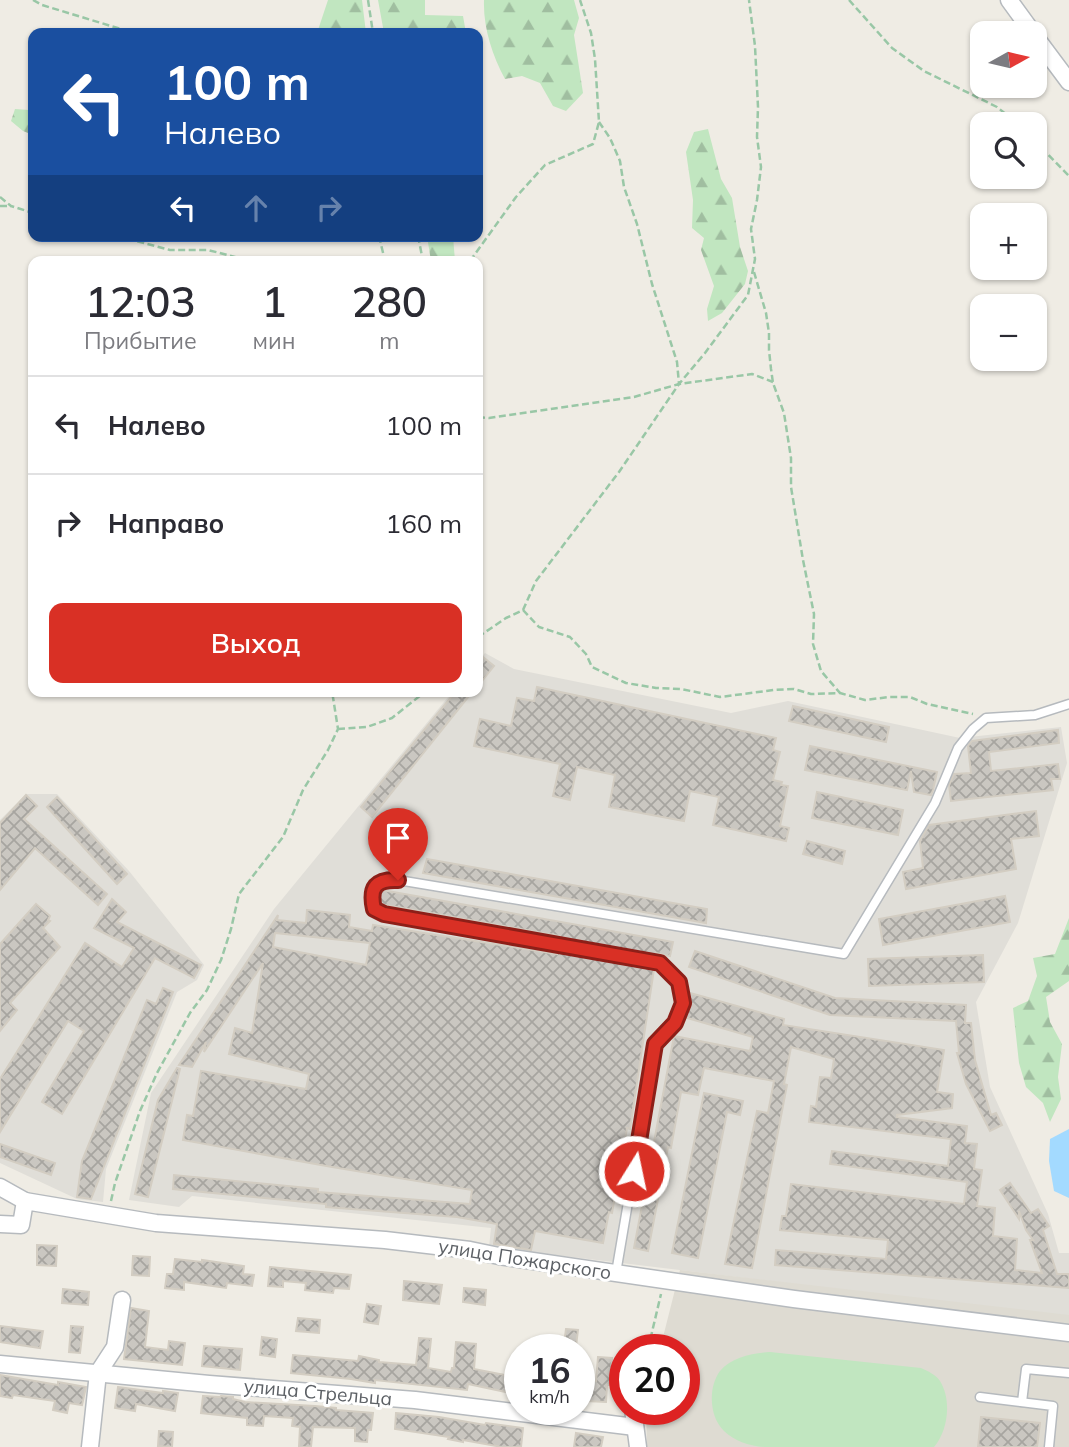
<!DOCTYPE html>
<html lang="ru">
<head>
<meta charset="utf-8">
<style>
	:root { --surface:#fff; --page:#f7f7f7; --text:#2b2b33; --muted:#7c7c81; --line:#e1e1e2; --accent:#d93025 }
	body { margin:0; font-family:Mulish,sans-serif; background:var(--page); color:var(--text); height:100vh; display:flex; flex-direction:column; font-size:26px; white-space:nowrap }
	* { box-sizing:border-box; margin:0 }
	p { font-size:23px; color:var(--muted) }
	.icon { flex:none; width:38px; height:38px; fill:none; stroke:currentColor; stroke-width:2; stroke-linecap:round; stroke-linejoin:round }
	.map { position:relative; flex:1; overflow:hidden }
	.panel { position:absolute; left:28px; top:256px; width:455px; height:441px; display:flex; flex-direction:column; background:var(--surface); border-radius:14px; box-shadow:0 2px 5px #0004 }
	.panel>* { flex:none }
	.hud { position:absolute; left:28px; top:28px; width:455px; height:214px; border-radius:14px; box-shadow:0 2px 5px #0004; background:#1a4fa0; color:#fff; overflow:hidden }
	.needle { width:46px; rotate:82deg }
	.fabs { position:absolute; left:970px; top:21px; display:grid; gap:14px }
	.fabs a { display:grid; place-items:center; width:77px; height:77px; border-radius:14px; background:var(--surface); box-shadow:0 2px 5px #0004; font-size:35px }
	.speed { position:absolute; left:504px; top:1334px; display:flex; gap:14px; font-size:35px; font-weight:700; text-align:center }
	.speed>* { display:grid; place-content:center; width:91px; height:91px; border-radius:50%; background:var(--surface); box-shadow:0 2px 5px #0004; line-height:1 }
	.speed small { font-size:18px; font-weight:400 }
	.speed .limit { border:10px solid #d22; background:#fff; color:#111 }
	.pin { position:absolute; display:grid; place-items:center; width:60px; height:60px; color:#fff; margin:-72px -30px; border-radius:50% 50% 50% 0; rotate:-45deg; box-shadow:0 0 7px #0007 }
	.pin .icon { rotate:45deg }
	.me { position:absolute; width:77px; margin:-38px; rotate:10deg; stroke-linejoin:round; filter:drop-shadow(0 0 5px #0008) }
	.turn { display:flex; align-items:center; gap:24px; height:147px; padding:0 21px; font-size:32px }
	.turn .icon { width:91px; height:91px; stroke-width:2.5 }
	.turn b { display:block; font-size:49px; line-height:60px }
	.lanes { display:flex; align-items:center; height:66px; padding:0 21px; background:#0003; justify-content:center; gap:35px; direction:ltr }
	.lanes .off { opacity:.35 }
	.eta { display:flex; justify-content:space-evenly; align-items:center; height:119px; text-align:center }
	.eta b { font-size:42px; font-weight:600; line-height:49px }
	.button { display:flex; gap:14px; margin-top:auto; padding:14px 21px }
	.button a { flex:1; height:80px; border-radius:14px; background:var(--accent); color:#fff; font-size:28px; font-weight:600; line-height:80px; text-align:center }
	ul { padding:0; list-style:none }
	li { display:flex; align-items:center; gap:21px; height:98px; padding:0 21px; border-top:2px solid var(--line) }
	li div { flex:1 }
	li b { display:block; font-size:26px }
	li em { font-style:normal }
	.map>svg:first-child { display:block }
</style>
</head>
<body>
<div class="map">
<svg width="1069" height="1447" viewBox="0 0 1069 1447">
	<defs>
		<pattern id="forest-firs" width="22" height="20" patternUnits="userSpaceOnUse" patternTransform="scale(1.75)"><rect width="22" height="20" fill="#c1e6c0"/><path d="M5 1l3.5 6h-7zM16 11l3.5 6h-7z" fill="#a0bea0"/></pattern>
		<pattern id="building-cross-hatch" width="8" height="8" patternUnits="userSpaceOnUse" patternTransform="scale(1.75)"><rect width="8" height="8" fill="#cac7c1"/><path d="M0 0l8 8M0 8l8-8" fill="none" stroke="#a7a5a0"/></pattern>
	</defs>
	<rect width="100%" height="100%" fill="#efece4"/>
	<!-- industrial -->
	<g fill="#e0ded8">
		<path d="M485 653 514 669 731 713 788 701 960 738 1061 727 1067 763 1018 923 976 1002 990 1087 1048 1214 1059 1253H1069V1317L489 1247 491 1228 192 1196 179 1207 129 1200 151 1093 274 909 453 691H478V661Z"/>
		<path d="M26 794H57L129 871 204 965 197 980 177 992 106 1169 103 1202 77 1199 0 1163V820Z"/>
	</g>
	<!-- education -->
	<path fill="#dedbd2" d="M680 1270 1069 1315V1447H647L646 1409H684V1349H660Z"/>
	<!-- forest -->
	<g fill="url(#forest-firs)">
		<path d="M328 0H362L366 33H317Z"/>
		<path d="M378 0H425V15L463 16 466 33H384Z"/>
		<path d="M484 0H574L579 18 574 35 583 93 566 111 553 106 540 83 522 76 505 79C492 55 483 27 484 0Z"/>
		<path d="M15 109 29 110 31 120 33 121V135L23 131 11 121Z"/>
		<path d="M708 129 721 179 732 198 740 247 748 271 745 284 722 313 708 321 707 309 714 286 701 250 704 238 692 228 693 200 686 152 694 132Z"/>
		<path d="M427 236H453L455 261H431Z"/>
		<path d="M1069 918V981L1046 997 1050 1022 1062 1044 1058 1077 1061 1099 1050 1122 1043 1103 1026 1087 1019 1063 1013 1008 1028 1001 1037 976 1033 958 1055 954Z"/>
	</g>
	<!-- garden -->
	<path fill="#c1e6c0" d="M770 1352 921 1368C928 1371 936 1375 940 1381 952 1400 948 1431 934 1447H764C750 1446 734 1441 724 1431 709 1417 708 1387 720 1371 731 1357 754 1353 770 1352Z"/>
	<!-- water -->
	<path fill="#a3daff" d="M1069 1129V1198L1054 1191 1049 1161 1050 1139Z"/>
	<!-- building -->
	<g fill="url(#building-cross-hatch)" stroke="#d3cdc2" stroke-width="2" fill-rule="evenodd">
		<path d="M483 657 494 666 478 686V664Z"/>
		<path d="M537 687 776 738 773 750 780 752 773 780 782 782 781 785 788 786 780 826 789 828 786 841 713 825 719 797 690 791 684 821 609 807 615 775 577 767 570 800 553 796 560 764 474 746 480 719 511 726 517 698 534 701Z"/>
		<path d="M456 691H473L372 817 361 807Z"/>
		<path d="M793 706 889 727 886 742 789 721Z"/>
		<path d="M1058 730 1059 743 989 752 991 771 1058 764 1060 779H1051L1053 790 951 801 949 785 954 774 971 773 968 746 972 741Z"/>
		<path d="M810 746 937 772 933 790 931 795 914 792 911 771 907 790 805 770Z"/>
		<path d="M817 792 903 810 898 835 812 818Z"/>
		<path d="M26 795 37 806 24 819 107 894 98 905 35 848 0 890V823Z"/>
		<path d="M57 797 127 874 117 884 47 807Z"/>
		<path d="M1036 811 1039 836 1011 839 1016 869 906 889 903 872 923 868 920 841 929 825Z"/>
		<path d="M807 841 845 851 842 864 803 854Z"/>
		<path d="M427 859 707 909 706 923 423 873Z"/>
		<path d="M382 890 673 942 670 956 656 953V956L559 938 560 936 380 904 379 896Z"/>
		<path d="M1005 896 1010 922 883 945 879 919Z"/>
		<path d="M112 899 126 912 117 922 201 965 194 978 155 958 62 1114 42 1102 84 1031 68 1021 0 1132V1079L85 943 122 967 134 948 94 928Z"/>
		<path d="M36 904 50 916 48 920 50 921 43 928 60 947 10 1003 17 1010 0 1031V944Z"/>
		<path d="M307 910 350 915 349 927 372 931 373 925 557 954V951L654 969 630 1129 627 1128 612 1213 609 1212 603 1243 535 1231 531 1250 494 1244 497 1224 457 1217 326 1207V1204L173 1189 174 1175 318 1189V1192L470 1204 472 1190 332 1167 183 1140 187 1115 193 1116 201 1071 306 1089 309 1074 229 1054 235 1028 252 1033 263 963 204 1052 206 1042 192 1067 179 1065 278 915 277 920 306 923ZM275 933 370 943 366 965 273 947Z"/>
		<path d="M695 951 835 998 966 1005 965 1023H971L975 1060 991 1115 996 1113 1002 1125 990 1131 966 1084 957 1053H959L956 1021 830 1015 689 967Z"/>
		<path d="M983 955 984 982 869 986 868 959Z"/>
		<path d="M163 988 173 992 91 1199 77 1197 82 1161 147 1000 156 1004Z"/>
		<path d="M690 993 784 1019 783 1025 944 1050 937 1092 953 1094 952 1108 897 1115V1117L967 1126 965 1143 977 1144 974 1169 982 1170 977 1206 995 1208 993 1236 1017 1239 1015 1270 1042 1273 1030 1240H1033L1026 1230 1019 1211V1219L1000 1190 1010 1183 1031 1213 1038 1209 1049 1226 1043 1230 1057 1274H1069V1288L775 1265 776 1250 886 1259 888 1240 780 1230 782 1216H786L791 1184 964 1204 967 1182 830 1164 832 1151 948 1166 951 1139 809 1122 811 1106 816 1107 820 1077 831 1078 834 1059 791 1047 784 1084 787 1085 752 1268 725 1264 757 1111 768 1113 774 1081 704 1068 698 1095 681 1092 671 1148 668 1147 648 1251 634 1248 674 1036 750 1051 753 1037 684 1017 689 1005Z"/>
		<path d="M177 1068 180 1069 148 1197 135 1194 158 1100Z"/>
		<path d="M704 1093 743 1101 740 1115 727 1112 698 1258 672 1253Z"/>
		<path d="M0 1144 55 1163 51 1175 0 1157Z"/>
		<path d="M37 1245 57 1246 56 1266 37 1265Z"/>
		<path d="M133 1256 150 1257 149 1276 132 1275Z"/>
		<path d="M175 1259 202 1262V1260L244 1266 243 1274 254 1275 252 1286 227 1283 226 1288 184 1282V1290L165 1288 167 1274H173Z"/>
		<path d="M270 1267 351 1275 349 1289 334 1288 333 1293 305 1290 306 1283 283 1281V1287L268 1286Z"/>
		<path d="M404 1281 442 1285 439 1304 403 1300Z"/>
		<path d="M464 1288 486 1290 485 1305 463 1302Z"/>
		<path d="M63 1289 89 1292 88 1305 62 1303Z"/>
		<path d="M367 1304 381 1306 378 1324 364 1322Z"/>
		<path d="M131 1308 149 1311 145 1347 168 1350 169 1341 185 1343 182 1365 124 1359Z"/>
		<path d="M298 1318 320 1320 319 1333 296 1331Z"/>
		<path d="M0 1326 43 1331 40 1348 0 1342Z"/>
		<path d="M71 1326 83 1327 80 1353 69 1352Z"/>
		<path d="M566 1329 578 1330 576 1346 564 1344Z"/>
		<path d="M262 1337 277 1339 275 1357 260 1355Z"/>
		<path d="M419 1338 431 1339 428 1368 451 1372 452 1368H454L456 1342 476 1344 474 1369 520 1378V1395L468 1384 467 1390 375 1380V1383L351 1379 291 1373 293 1355 358 1361 359 1356 379 1360V1362L416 1365Z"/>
		<path d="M204 1346 242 1349 240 1370 202 1366Z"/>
		<path d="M598 1357 612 1358 610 1385H607L606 1402 586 1401 587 1381H596Z"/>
		<path d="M0 1375 58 1385V1382L86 1387 82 1405 69 1403 67 1413 53 1410 55 1401 13 1395 12 1398 0 1396Z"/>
		<path d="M118 1387 163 1393V1391L178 1393 175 1411 136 1404 135 1411 115 1408Z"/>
		<path d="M203 1396 220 1397 221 1396 233 1397V1399L245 1402 315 1406 336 1408V1410L373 1413 371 1430H368L367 1442 355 1441V1428L313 1427 311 1447H299L300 1427 292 1426 293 1418 264 1416 263 1426 247 1425V1418L201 1413Z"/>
		<path d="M396 1413 439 1417 485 1425 486 1423 523 1428 521 1447H502L463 1440V1442L448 1439 449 1437 395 1429Z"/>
		<path d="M981 1417 1040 1423 1037 1447H978Z"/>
		<path d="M159 1431 173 1432 172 1447 158 1446Z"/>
		<path d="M576 1433 603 1437 601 1447H574Z"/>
	</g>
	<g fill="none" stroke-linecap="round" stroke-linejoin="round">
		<defs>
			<g id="service">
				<path d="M616 1273 655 1044 675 1023 683 1003 679 982 660 963 384 914 374 909C369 887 376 879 398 880L844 954 935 803 958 748 973 729 986 718 1035 715 1069 704"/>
				<path d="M980 1397 1053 1406 1049 1447"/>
				<path d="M1022 1402 1026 1369 1069 1373"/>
			</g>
			<g id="minor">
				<path d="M1009 0 1033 33"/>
				<path d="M1034 35 1069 82"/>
				<path d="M0 1187 25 1201"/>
				<path d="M0 1224 21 1225 25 1201 156 1223 385 1240 470 1250 499 1256 794 1299 1069 1333"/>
				<path d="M0 1364 209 1384 415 1400 635 1427"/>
				<path d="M633 1409 638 1447"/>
				<path d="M90 1447 98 1373 115 1347 122 1300"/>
			</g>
		</defs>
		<!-- service casing -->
		<use href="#service" stroke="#b6babe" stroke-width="11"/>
		<!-- minor casing -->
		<use href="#minor" stroke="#b6babe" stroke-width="19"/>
		<!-- path -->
		<g stroke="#99c7a6" stroke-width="2.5" stroke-dasharray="7 3.5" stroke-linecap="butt">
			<path d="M33 0 42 5 134 33"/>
			<path d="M368 0 373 33"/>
			<path d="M849 0 892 48 924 71 997 107 1018 124"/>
			<path d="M599 122 610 138 620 161 624 187 637 224 652 284 677 362 679 384"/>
			<path d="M1034 140 1069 176"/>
			<path d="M0 197 11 206 33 213"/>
			<path d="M0 206H11"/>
			<path d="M117 236 170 250H208L251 261"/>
			<path d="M379 236 385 261"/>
			<path d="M418 236 423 261"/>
			<path d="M470 261 516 197 545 165 593 144 599 122 595 59 591 33 580 0"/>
			<path d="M754 272 766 313 769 333V350L771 369 773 383 784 413 791 458V487L803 560 814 614 813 644 821 671 840 693"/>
			<path d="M478 417 489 418 634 397 679 384 752 374 773 382"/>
			<path d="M523 610 539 627 570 637 586 654 592 667 626 683 656 688 681 689 720 697 774 690 794 689 811 694 840 693 865 700 889 697H910L927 704 973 714"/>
			<path d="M478 637 506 618 523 610 536 581 619 472 679 384 705 353 748 295 755 259 751 229 757 200 761 167 757 137 758 107 755 46 749 0"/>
			<path d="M338 729 367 727 392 718 426 691"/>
			<path d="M111 1201 115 1183 140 1111 157 1073 190 1013 207 990 221 960 231 929 239 894 283 837 303 790 328 750 338 729 332 691"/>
			<path d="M648 1349 661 1294"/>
		</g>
		<!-- service -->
		<use href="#service" stroke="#fff" stroke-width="8"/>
		<!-- minor -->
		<use href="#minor" stroke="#fff" stroke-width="16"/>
	</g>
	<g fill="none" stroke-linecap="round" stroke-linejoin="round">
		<defs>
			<path id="route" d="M398 880C376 879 369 887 374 909L384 914 660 963 679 982 683 1003 675 1023 655 1044 634 1171"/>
		</defs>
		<!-- route casing -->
		<use href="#route" stroke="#8d1f18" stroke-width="18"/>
		<!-- route -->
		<use href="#route" stroke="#d93025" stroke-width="12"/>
	</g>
	<g text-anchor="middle" stroke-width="6" stroke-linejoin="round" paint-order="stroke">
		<!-- street labels -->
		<g font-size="19" fill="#5c6065" stroke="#fff">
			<text transform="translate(525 1259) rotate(9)" y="7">улица Пожарского</text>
			<text transform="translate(318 1392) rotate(5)" y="7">улица Стрельца</text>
		</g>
	</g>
</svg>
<div class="fabs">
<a><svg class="needle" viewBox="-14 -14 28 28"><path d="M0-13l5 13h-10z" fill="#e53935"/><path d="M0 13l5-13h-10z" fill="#7c7c81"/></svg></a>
<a><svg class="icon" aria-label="search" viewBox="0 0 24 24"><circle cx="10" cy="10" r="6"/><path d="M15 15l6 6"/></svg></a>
<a>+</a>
<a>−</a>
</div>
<div class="speed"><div>16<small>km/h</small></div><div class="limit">20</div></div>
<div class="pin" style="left:398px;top:880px;background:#d93025"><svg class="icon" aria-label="arrive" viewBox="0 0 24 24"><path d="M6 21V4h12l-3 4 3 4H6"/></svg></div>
<svg class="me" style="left:634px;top:1171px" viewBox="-20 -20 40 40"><circle r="17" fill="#d93025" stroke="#fff" stroke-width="3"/><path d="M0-11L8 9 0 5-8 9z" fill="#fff"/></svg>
<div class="hud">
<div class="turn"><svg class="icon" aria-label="left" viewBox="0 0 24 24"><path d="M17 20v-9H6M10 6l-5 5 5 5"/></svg><div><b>100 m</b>Налево</div></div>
<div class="lanes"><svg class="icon" aria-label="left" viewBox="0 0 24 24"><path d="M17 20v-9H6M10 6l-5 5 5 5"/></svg><svg class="icon off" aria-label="ahead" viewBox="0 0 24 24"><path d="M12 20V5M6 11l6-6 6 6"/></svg><svg class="icon off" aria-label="right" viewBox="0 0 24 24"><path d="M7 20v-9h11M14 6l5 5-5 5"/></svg></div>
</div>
<section class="panel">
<div class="eta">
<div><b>12:03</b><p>Прибытие</p></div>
<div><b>1</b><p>мин</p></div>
<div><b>280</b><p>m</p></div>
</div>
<ul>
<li><svg class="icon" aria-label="left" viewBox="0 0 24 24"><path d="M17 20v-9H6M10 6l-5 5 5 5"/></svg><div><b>Налево</b></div><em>100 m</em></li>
<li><svg class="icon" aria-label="right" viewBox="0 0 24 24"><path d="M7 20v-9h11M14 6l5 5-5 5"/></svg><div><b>Направо</b></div><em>160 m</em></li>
</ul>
<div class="button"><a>Выход</a></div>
</section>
</div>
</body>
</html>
